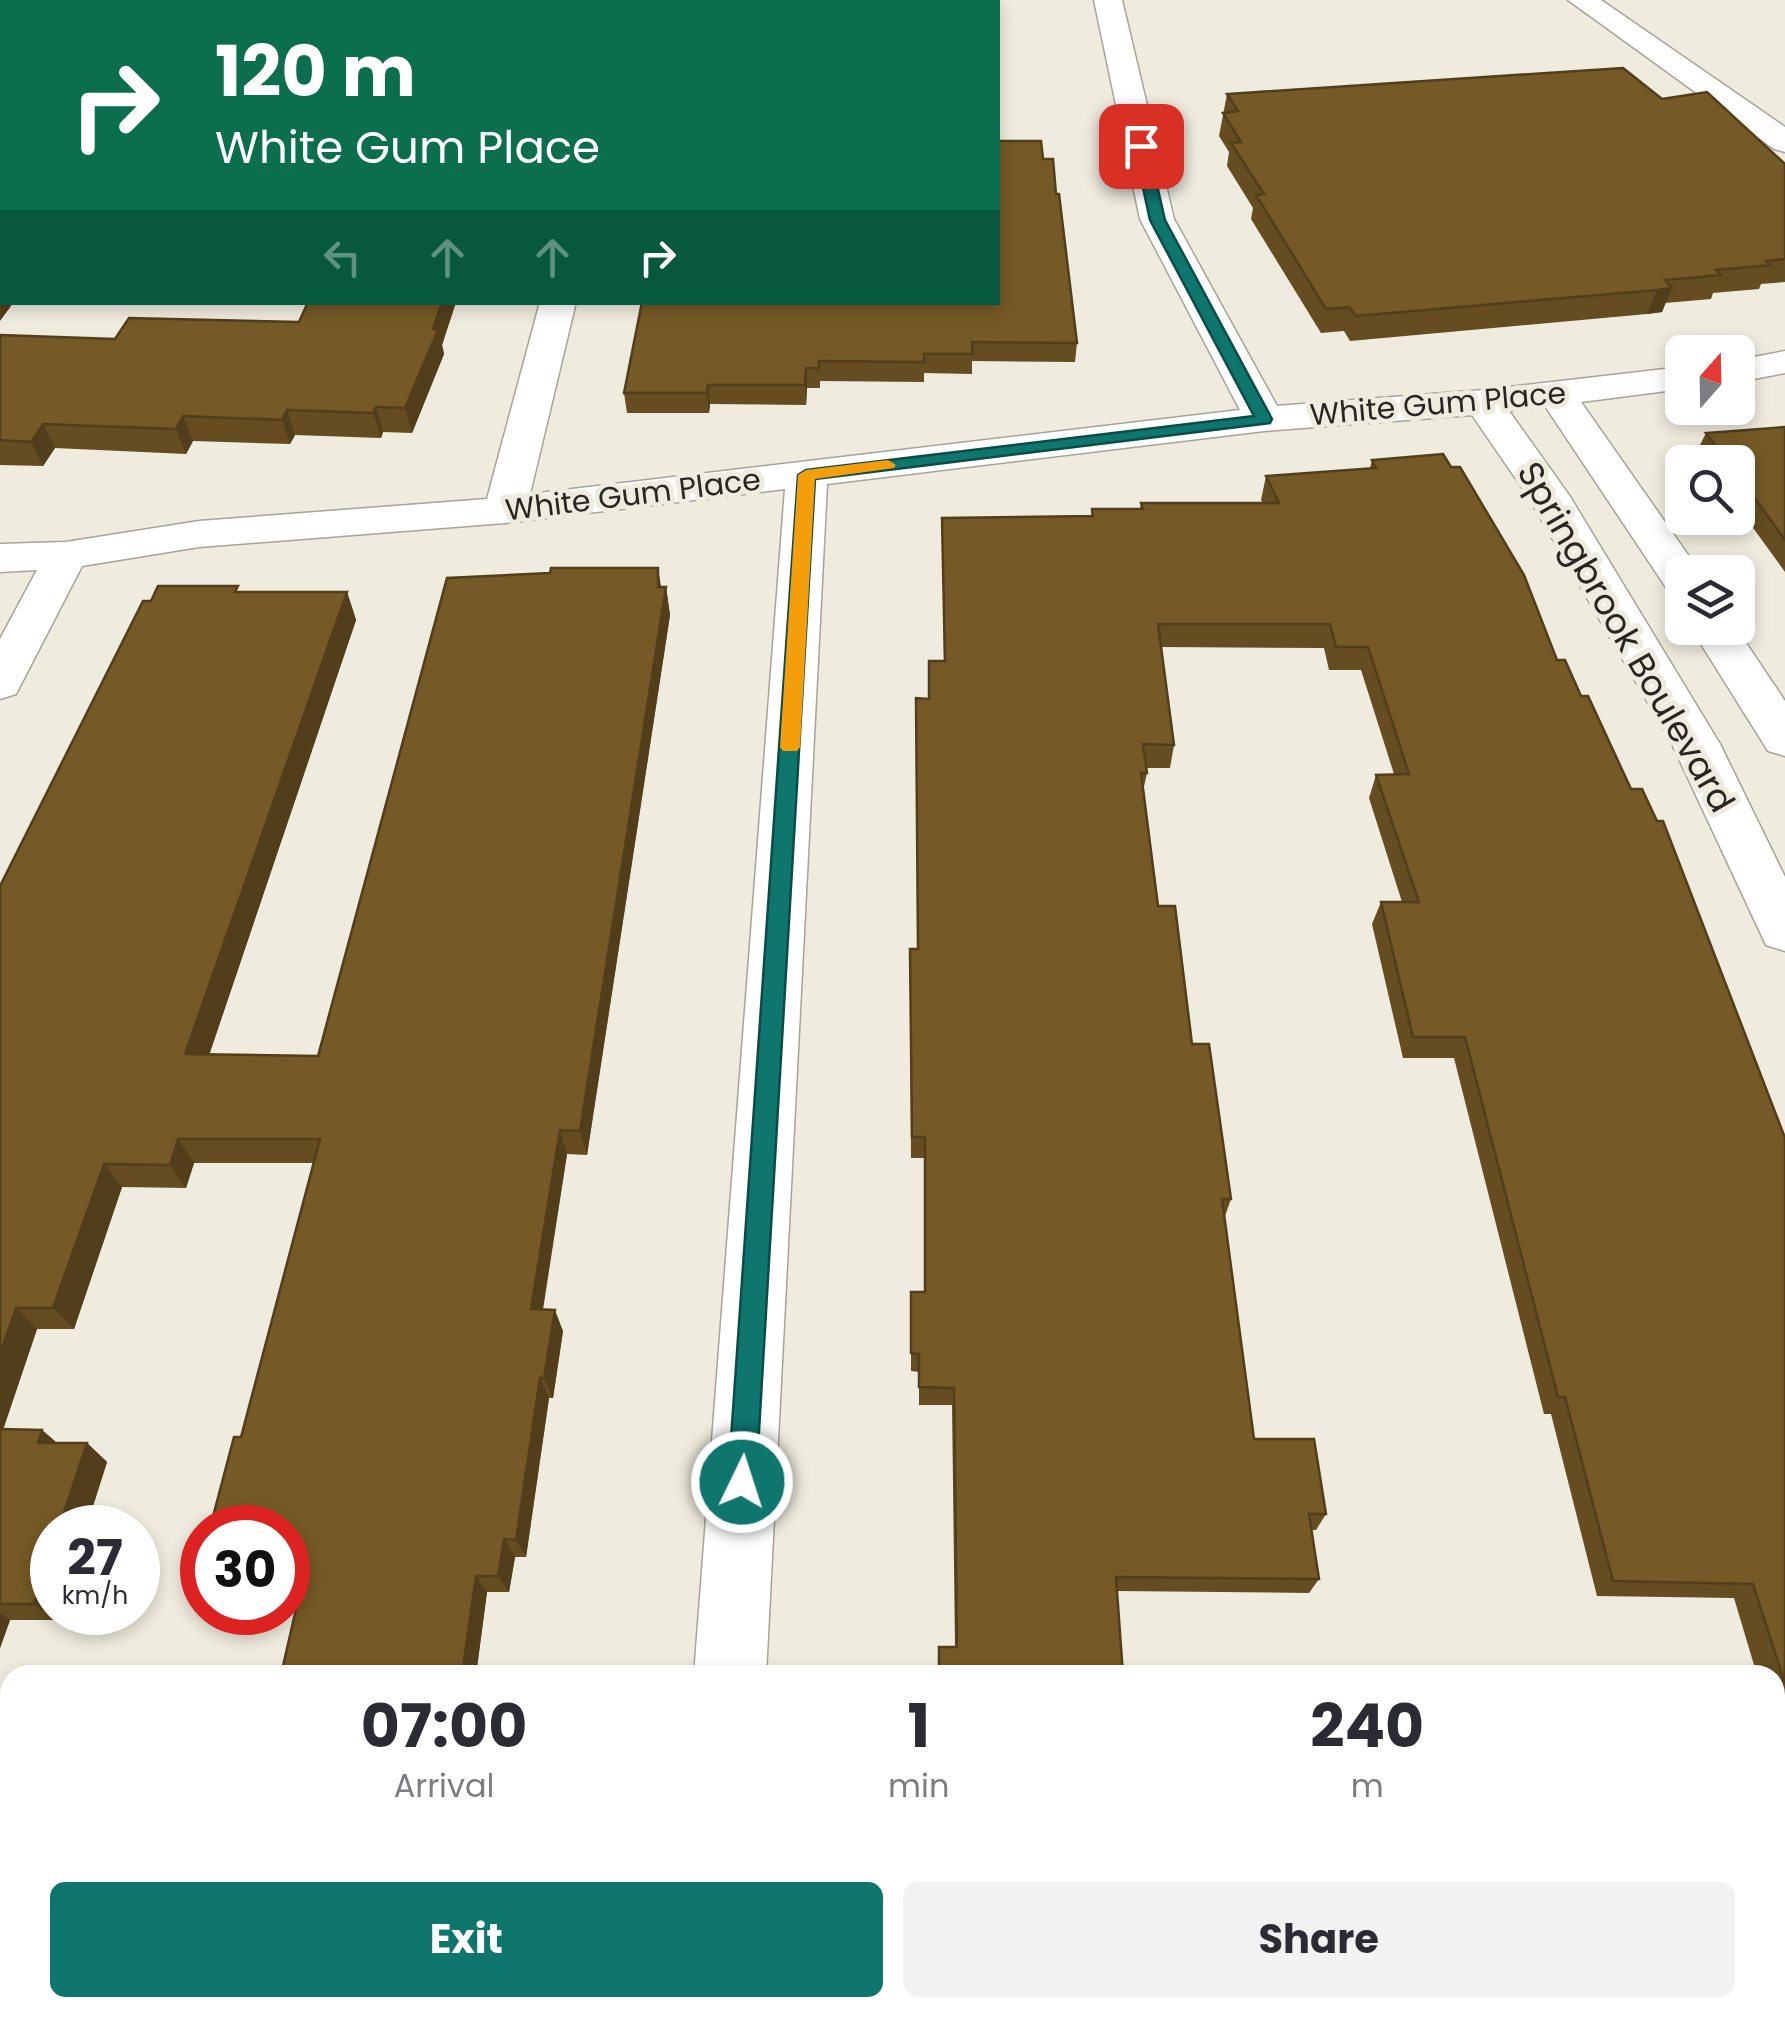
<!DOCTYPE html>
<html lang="en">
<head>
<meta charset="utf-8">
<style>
	:root { --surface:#fff; --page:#f2f2f3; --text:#2b2b33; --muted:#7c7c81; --accent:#0f766e }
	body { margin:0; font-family:Poppins,sans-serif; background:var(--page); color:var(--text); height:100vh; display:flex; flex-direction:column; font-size:38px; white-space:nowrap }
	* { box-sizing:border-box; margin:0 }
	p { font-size:32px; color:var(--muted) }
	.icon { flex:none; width:55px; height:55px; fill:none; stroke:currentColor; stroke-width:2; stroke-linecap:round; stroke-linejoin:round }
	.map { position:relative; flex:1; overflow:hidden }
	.details { position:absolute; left:0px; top:1665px; width:1785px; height:352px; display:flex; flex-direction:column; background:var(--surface); border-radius:30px 30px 0 0; box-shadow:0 5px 15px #0003 }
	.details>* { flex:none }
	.hud { position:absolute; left:0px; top:0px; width:1000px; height:305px; box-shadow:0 5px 15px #0003; background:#0b6e4f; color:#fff; overflow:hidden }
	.needle { width:65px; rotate:20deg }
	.controls { position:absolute; left:1665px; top:335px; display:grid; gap:20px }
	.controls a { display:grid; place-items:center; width:90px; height:90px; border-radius:15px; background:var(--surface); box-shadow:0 5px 15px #0003; font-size:50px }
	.speed { position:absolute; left:30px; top:1505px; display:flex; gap:20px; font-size:50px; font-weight:700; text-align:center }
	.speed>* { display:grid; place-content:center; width:130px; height:130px; border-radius:50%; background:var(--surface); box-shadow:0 5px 15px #0003; line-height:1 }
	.speed small { font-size:25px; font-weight:400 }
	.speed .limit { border:15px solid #d22; background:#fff; color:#111 }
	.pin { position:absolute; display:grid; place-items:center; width:85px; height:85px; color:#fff; margin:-42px; border-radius:20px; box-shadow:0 5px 15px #0006 }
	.me { position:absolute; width:110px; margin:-55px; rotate:4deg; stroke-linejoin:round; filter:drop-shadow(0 0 8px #0008) }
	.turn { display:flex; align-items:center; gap:35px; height:210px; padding:0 50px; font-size:45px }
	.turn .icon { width:130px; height:130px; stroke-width:2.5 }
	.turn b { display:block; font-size:70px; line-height:85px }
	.lanes { display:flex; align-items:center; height:95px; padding:0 50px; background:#0003; justify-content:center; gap:50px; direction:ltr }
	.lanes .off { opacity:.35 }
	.eta { display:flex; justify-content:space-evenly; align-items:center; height:170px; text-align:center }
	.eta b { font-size:60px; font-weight:700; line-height:70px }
	.button { display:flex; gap:20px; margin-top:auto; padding:20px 50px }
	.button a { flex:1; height:115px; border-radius:15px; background:var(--accent); color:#fff; font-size:40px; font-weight:700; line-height:115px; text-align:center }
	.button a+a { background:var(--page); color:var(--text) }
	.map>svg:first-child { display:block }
</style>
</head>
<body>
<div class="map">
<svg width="1785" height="2017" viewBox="0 0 1785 2017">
	<rect width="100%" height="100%" fill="#efebde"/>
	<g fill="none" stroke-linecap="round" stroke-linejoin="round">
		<defs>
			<g id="street">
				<path d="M1094 0H1122L1174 219 1277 406 1483 390 1682 367V389L1581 402 1700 572H1682V593L1667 589 1545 406 1509 411 1569 495 1720 744 1785 877V951L1766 945 1672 744 1527 495 1472 415 1264 431 827 484 766 1675H694L785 489 505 523 199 547 82 566 16 694 0 699V639L37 570 0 572V544L66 542 199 521 487 499 540 302H576L530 494 1240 410 1140 219Z"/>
				<path d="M1568 0H1601L1785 127V152L1774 149Z"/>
				<path d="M0 136 2 137V157L0 156Z"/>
				<path d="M1785 351V373L1738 382V360Z"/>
				<path d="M1691 628H1736L1785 701V756L1768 751Z"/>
				<path d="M667 2008H748L749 2017H667Z"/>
			</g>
		</defs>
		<!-- street casing -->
		<use href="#street" stroke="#a7a397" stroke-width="3"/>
		<!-- street -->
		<use href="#street" fill="#fff" fill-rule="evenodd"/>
	</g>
	<!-- wall -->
	<g fill="#654d21">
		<path d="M1227 94 1662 99 1785 164V282L1761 284 1759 289 1713 293 1711 299 1665 303 1662 312 1647 314 1350 341 1344 331 1321 333 1251 219 1253 208 1227 166 1229 152 1219 136Z"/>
		<path d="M1043 159 1056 194 1077 343 1075 362 972 361V374L924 373V382L820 381V388H807L806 405 710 404 709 413H627L624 393Z"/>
		<path d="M308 302H456L442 345 444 354 412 433 383 432 381 438 295 435 290 444 193 441 186 454 55 448 43 466 0 465V335L115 339 299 322Z"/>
		<path d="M1785 427V572L1738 507V462H1706L1697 451 1706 433Z"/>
		<path d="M1372 460 1557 660 1581 696 1785 1138V2017L1775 2008V1675H1757L1734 1598 1597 1596 1551 1414H1544L1454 1058H1403L1372 924 1381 902H1402L1369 798 1376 775 1394 774 1361 670H1329L1324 648 1161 647 1174 745 1170 768H1146L1147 773 1143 791 1158 906 1231 1199 1224 1219 1254 1439 1326 1514 1316 1530H1311L1319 1579 1309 1593 1117 1591 1123 1675H938L939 1647H955L952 1405H919V1372L911 1371V1292H925L924 1158H911L910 949H918L928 699 944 661 942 518 1091 516 1092 509H1140L1141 503H1263L1261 500 1266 476 1370 468Z"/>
		<path d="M658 568 661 587H666L670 615 587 1155 567 1154 543 1310 563 1331 553 1398H549L526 1557H515L509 1592H487L476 1675H281L300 1591 288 1590V1528L241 1437 314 1163H194L186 1188 122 1187 74 1329H37L3 1429 42 1430 57 1443H87L107 1462 86 1528H52L57 1620H10L0 1648V886L151 601 240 592H347L356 620 209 1055 318 1056Z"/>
	</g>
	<!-- shaded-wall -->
	<g fill="#523e1b">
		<path d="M46 0H74L70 2H42Z"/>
		<path d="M2 29V48L0 50V31Z"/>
		<path d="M0 60 2 66V88L0 90Z"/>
		<path d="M2 278V302H14L0 321V281Z"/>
		<path d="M1672 288 1662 312 1647 314 1657 290Z"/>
		<path d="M442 302H456L442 345 444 354 412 433 405 408Z"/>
		<path d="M806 368 807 388 806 405 805 385Z"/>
		<path d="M708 385 710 404 709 413 707 393Z"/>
		<path d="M376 407 383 432 381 438 373 413Z"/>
		<path d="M287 410 295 435 290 444 282 420Z"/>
		<path d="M183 416 193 441 186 454 176 429Z"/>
		<path d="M43 424 55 448 43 466 31 442Z"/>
		<path d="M658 568 662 595 666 587 670 615 587 1155 580 1131 658 587Z"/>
		<path d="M347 592 356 620 201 1079 185 1054Z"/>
		<path d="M560 1130 567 1154 539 1331 531 1309Z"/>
		<path d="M178 1139 194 1163 186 1188 170 1165Z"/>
		<path d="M104 1164 122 1187 74 1329 53 1308Z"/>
		<path d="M16 1308 37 1329 0 1439V1354Z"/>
		<path d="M555 1310 563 1331 553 1398 544 1378Z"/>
		<path d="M540 1378 549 1398 526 1557 516 1540Z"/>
		<path d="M42 1430 64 1449 38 1443Z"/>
		<path d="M87 1443 107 1462 86 1528H59Z"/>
		<path d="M504 1539 515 1557 509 1592 498 1576Z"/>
		<path d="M52 1547V1612H59L57 1620 34 1604Z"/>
		<path d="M476 1576 487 1592 476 1675H462Z"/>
		<path d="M0 1613 10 1620 0 1648Z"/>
		<path d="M445 2008H459L458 2017H443Z"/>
	</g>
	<!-- building -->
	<g fill="#755926" stroke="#523e1b" stroke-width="2.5">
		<path d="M0 0H46L42 2H2V29L0 31Z"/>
		<path d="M1623 68 1662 99 1707 92 1785 164V259L1766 261 1770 265 1716 270 1721 275 1665 280 1672 288 1657 290 1356 316 1349 307 1326 309 1256 195 1264 194 1231 143 1241 142 1223 113 1238 111 1227 94Z"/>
		<path d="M998 141H1041L1043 159H1053L1056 194H1059L1077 343 972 342 973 354H924V362L819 361V368H806L805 385H708L707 393H624L642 302H998Z"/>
		<path d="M0 190H2V278L0 281Z"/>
		<path d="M308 302H442L433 329 438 330 405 408 376 407 373 413 287 410 282 420 183 416 176 429 43 424 31 442 0 440V335L115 339 129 318 299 322Z"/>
		<path d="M1785 427V540L1738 475V462H1728L1706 433Z"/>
		<path d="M1443 454 1451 467H1460L1524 575 1557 660H1565L1581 696H1588L1631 789H1642L1657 821H1663L1785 1138V1684L1753 1584 1613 1581 1565 1397H1558L1465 1037H1413L1381 902H1419L1376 775 1409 774 1368 647H1336L1330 624H1158L1174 745 1143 744 1147 773H1141L1158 906H1175L1192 1044H1209L1231 1199H1222L1254 1439H1314L1326 1514H1309L1319 1579 1116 1577 1123 1675H939V1647H957L954 1388 919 1387V1354L911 1353V1292H925V1137H912L910 949H918L916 698 929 699V661H945L942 518 1093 516 1092 509H1143L1141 503H1279L1266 476 1376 468 1372 460Z"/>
		<path d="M551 568H658V587H666L580 1131 560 1130 531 1309 555 1310 544 1378H540L516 1540 504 1539 498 1576H476L462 1675H281L304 1574H288V1528H210L234 1437H241L320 1139H178L170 1165 104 1164 53 1308H16L0 1354V886L143 601H151L158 586H238L235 592H347L185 1054 318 1056 447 578 550 573Z"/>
		<path d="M0 1429 42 1430 38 1443H87L59 1528H52V1547L34 1604H0Z"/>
		<path d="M202 1555V1573H198Z"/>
		<path d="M1775 1709H1785V2017H889V2008H1775Z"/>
		<path d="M0 1734H10V2008H445L443 2017H0Z"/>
	</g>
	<!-- route -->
	<path fill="#0f766e" stroke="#0a4d48" stroke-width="2.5" d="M1141 142 1148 146 1165 220 1272 419 1270 423 815 479 756 1482 752 1491 742 1495 732 1491 728 1482 798 475 806 470 1254 416 1150 220 1134 146Z"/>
	<!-- slow -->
	<path fill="#f59e0b" d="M888 460 896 465 894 468 815 479 800 747 797 751H783L780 747 798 475 806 470Z"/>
	<g text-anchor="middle" stroke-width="10" stroke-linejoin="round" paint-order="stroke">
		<!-- far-street labels -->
		<g font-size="30" fill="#282622" stroke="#efebde">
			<text transform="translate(1438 404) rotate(-5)" y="10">White Gum Place</text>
			<text transform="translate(633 495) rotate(-7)" y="10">White Gum Place</text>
		</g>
		<!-- street labels -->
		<g font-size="35" fill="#282622" stroke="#efebde">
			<text transform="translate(1626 637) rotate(60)" y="12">Springbrook Boulevard</text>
		</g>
	</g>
</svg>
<div class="controls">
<a><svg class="needle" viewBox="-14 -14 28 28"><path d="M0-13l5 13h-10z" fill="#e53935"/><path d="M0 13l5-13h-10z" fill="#7c7c81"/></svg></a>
<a><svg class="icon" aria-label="search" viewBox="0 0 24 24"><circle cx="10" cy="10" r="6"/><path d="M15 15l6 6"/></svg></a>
<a><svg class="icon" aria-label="layers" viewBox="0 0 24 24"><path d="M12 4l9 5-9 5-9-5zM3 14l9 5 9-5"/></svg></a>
</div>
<div class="speed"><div>27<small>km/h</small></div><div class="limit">30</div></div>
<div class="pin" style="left:1141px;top:146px;background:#d93025"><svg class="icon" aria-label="arrive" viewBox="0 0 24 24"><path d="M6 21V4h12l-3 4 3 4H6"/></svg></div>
<svg class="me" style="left:742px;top:1482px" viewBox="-20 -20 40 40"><circle r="17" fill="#0f766e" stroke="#fff" stroke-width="3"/><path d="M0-11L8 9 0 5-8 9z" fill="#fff"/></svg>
<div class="hud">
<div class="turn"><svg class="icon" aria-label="right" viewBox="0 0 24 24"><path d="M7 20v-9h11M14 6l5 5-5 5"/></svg><div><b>120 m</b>White Gum Place</div></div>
<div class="lanes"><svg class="icon off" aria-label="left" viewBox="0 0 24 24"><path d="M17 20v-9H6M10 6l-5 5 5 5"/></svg><svg class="icon off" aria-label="ahead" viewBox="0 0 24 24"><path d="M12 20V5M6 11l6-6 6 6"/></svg><svg class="icon off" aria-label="ahead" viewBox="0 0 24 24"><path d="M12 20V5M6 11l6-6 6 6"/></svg><svg class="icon" aria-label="right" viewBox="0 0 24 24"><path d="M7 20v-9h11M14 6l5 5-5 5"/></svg></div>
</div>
<section class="details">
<div class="eta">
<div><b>07:00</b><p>Arrival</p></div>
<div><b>1</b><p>min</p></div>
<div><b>240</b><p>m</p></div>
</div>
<div class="button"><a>Exit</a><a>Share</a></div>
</section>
</div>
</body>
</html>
